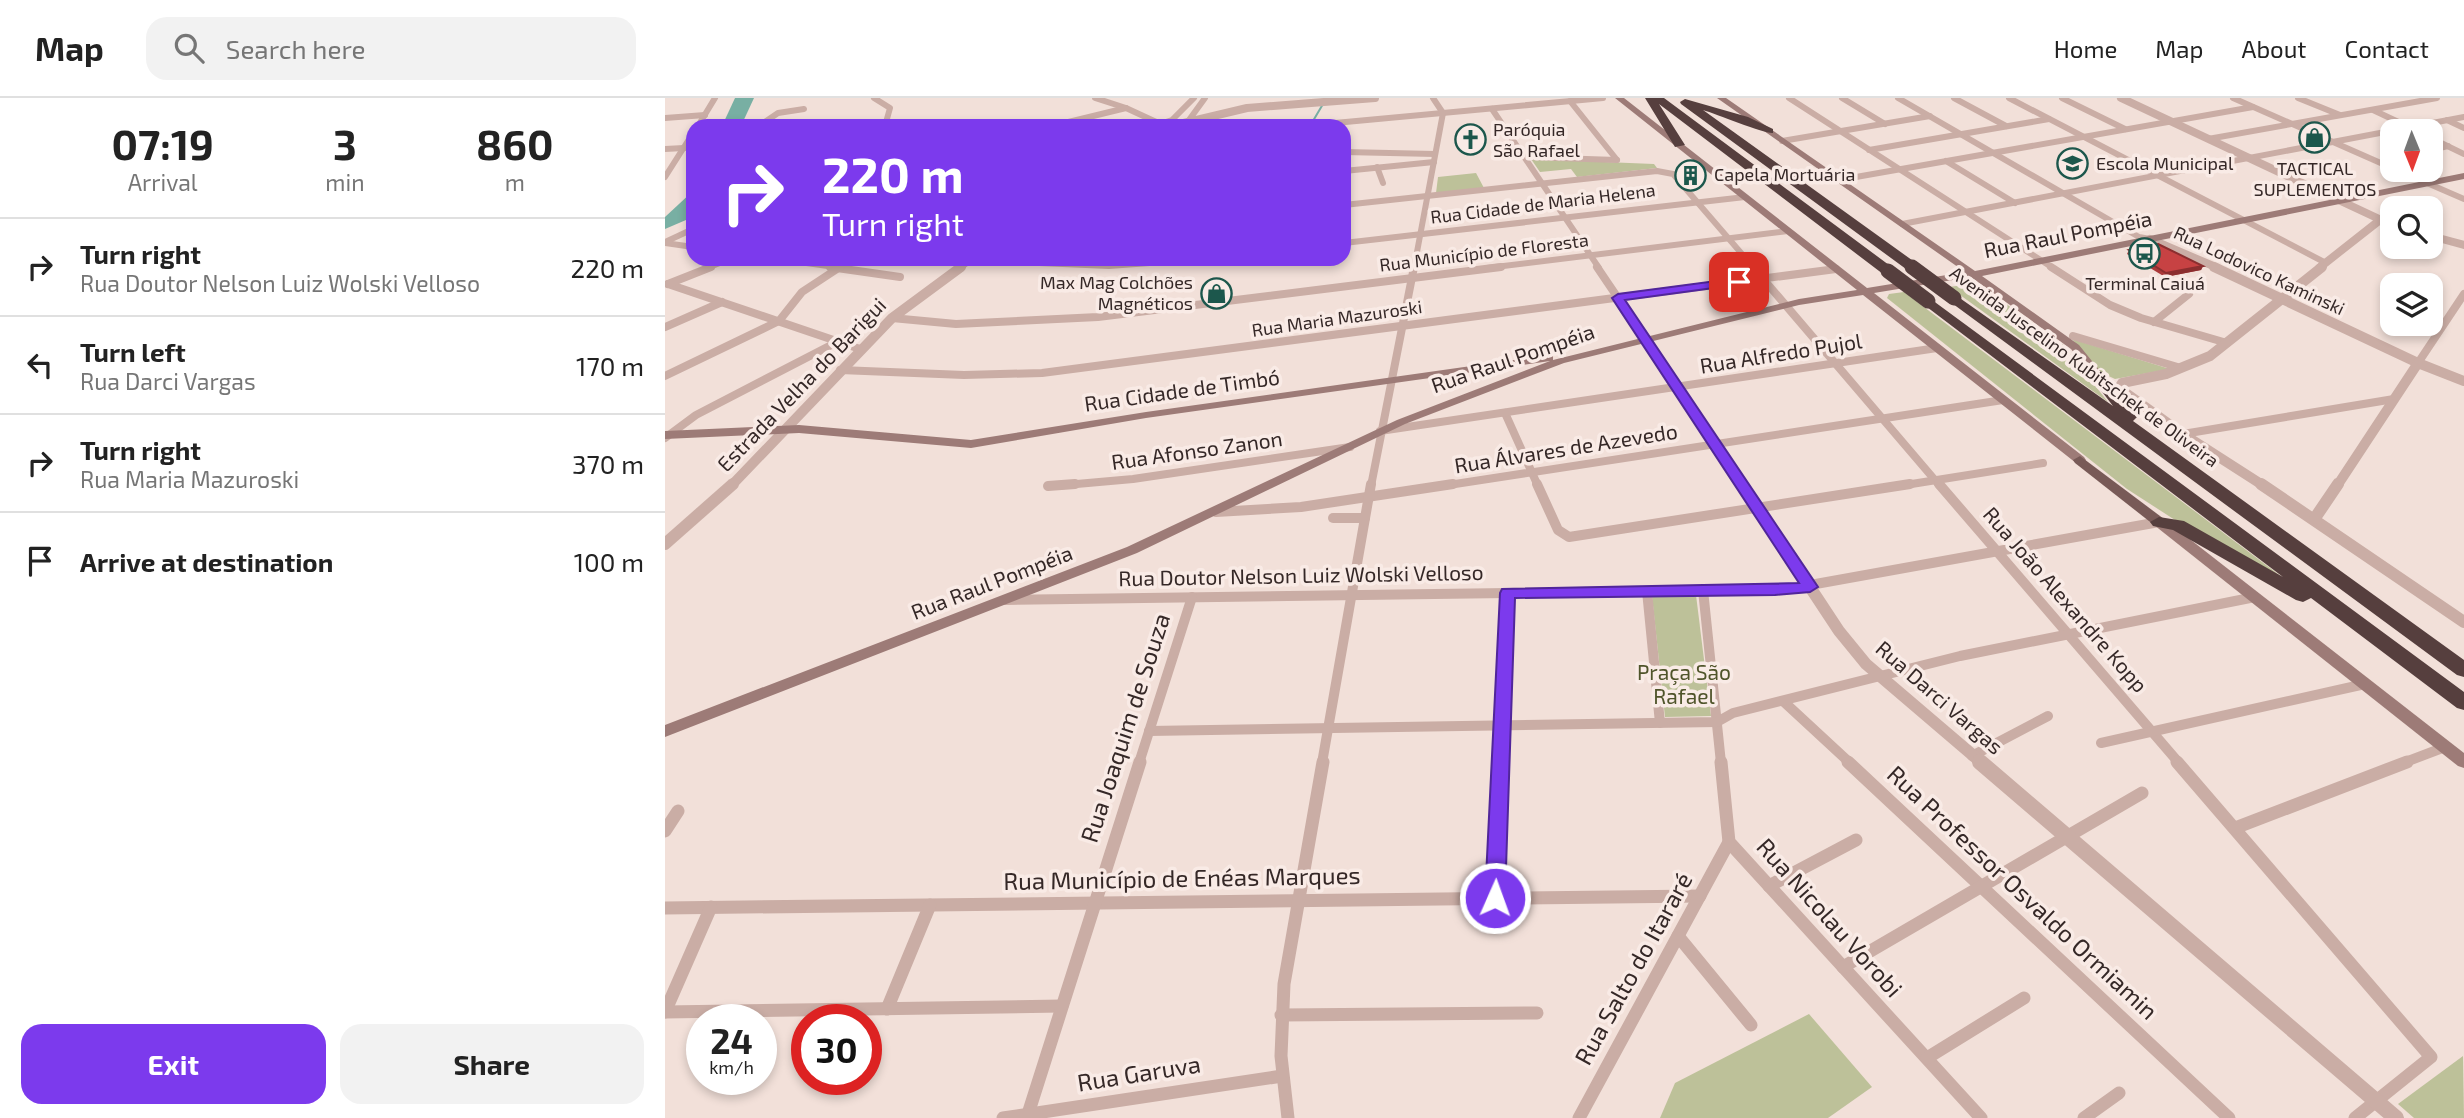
<!DOCTYPE html>
<html lang="en">
<head>
<meta charset="utf-8">
<style>
	:root { --surface:#fff; --page:#f2f2f2; --text:#222; --muted:#767676; --line:#e0e0e0; --accent:#7c3aed }
	body { margin:0; font-family:"Exo 2",sans-serif; background:var(--page); color:var(--text); height:100vh; display:flex; flex-direction:column; font-size:26px; white-space:nowrap }
	* { box-sizing:border-box; margin:0 }
	p { font-size:23px; color:var(--muted) }
	.icon { flex:none; width:38px; height:38px; fill:none; stroke:currentColor; stroke-width:2; stroke-linecap:round; stroke-linejoin:round }
	.map { position:relative; flex:1; overflow:hidden }
	.details { display:flex; flex-direction:column; background:var(--surface); width:665px }
	.details>* { flex:none }
	.hud { position:absolute; left:21px; top:21px; width:665px; height:147px; border-radius:21px; box-shadow:0 4px 10px #0003; background:#7c3aed; color:#fff; overflow:hidden }
	.needle { width:46px; rotate:179deg }
	.buttons { position:absolute; left:1715px; top:21px; display:grid; gap:14px }
	.buttons a { display:grid; place-items:center; width:63px; height:63px; border-radius:14px; background:var(--surface); box-shadow:0 4px 10px #0003; font-size:35px }
	.speed { position:absolute; left:21px; top:906px; display:flex; gap:14px; font-size:35px; font-weight:700; text-align:center }
	.speed>* { display:grid; place-content:center; width:91px; height:91px; border-radius:50%; background:var(--surface); box-shadow:0 4px 10px #0003; line-height:1 }
	.speed small { font-size:18px; font-weight:400 }
	.speed .limit { border:10px solid #d22; background:#fff; color:#111 }
	.pin { position:absolute; display:grid; place-items:center; width:60px; height:60px; color:#fff; margin:-30px; border-radius:14px; box-shadow:0 4px 10px #0006 }
	.me { position:absolute; width:77px; margin:-38px; rotate:2deg; stroke-linejoin:round; filter:drop-shadow(0 0 5px #0008) }
	.turn { display:flex; align-items:center; gap:24px; height:147px; padding:0 21px; font-size:32px }
	.turn .icon { width:91px; height:91px; stroke-width:2.5 }
	.turn b { display:block; font-size:49px; line-height:60px }
	.eta { display:flex; justify-content:space-evenly; align-items:center; height:119px; text-align:center }
	.eta b { font-size:42px; font-weight:700; line-height:49px }
	.cta { display:flex; gap:14px; margin-top:auto; padding:14px 21px }
	.cta a { flex:1; height:80px; border-radius:21px; background:var(--accent); color:#fff; font-size:28px; font-weight:700; line-height:80px; text-align:center }
	.cta a+a { background:var(--page); color:var(--text) }
	ul { padding:0; list-style:none }
	li { display:flex; align-items:center; gap:21px; height:98px; padding:0 21px; border-top:2px solid var(--line) }
	li div { flex:1 }
	li b { display:block; font-size:26px }
	li em { font-style:normal }
	header { display:flex; align-items:center; gap:42px; box-sizing:border-box; height:98px; padding:0 35px; background:var(--surface); border-bottom:2px solid var(--line) }
	header strong { font-size:33px }
	nav { display:flex; gap:38px; margin-inline-start:auto; font-size:24px }
	.search { width:490px; height:63px; background:var(--page); display:flex; align-items:center; gap:18px; box-sizing:border-box; padding:0 24px; border-radius:21px; color:var(--muted); font-size:26px }
	main { display:flex; flex:1; min-height:0 }
	.map>svg:first-child { display:block }
</style>
</head>
<body>
<header>
<strong>Map</strong>
<div class="search"><svg class="icon" aria-label="search" viewBox="0 0 24 24"><circle cx="10" cy="10" r="6"/><path d="M15 15l6 6"/></svg>Search here</div>
<nav><a>Home</a><a>Map</a><a>About</a><a>Contact</a></nav>
</header>
<main>
<section class="details">
<div class="eta">
<div><b>07:19</b><p>Arrival</p></div>
<div><b>3</b><p>min</p></div>
<div><b>860</b><p>m</p></div>
</div>
<ul>
<li><svg class="icon" aria-label="right" viewBox="0 0 24 24"><path d="M7 20v-9h11M14 6l5 5-5 5"/></svg><div><b>Turn right</b><p>Rua Doutor Nelson Luiz Wolski Velloso</p></div><em>220 m</em></li>
<li><svg class="icon" aria-label="left" viewBox="0 0 24 24"><path d="M17 20v-9H6M10 6l-5 5 5 5"/></svg><div><b>Turn left</b><p>Rua Darci Vargas</p></div><em>170 m</em></li>
<li><svg class="icon" aria-label="right" viewBox="0 0 24 24"><path d="M7 20v-9h11M14 6l5 5-5 5"/></svg><div><b>Turn right</b><p>Rua Maria Mazuroski</p></div><em>370 m</em></li>
<li><svg class="icon" aria-label="arrive" viewBox="0 0 24 24"><path d="M6 21V4h12l-3 4 3 4H6"/></svg><div><b>Arrive at destination</b></div><em>100 m</em></li>
</ul>
<div class="cta"><a>Exit</a><a>Share</a></div>
</section>
<div class="map">
<svg width="1799" height="1020" viewBox="0 0 1799 1020">
	<rect width="100%" height="100%" fill="#f2e0d9"/>
	<!-- green -->
	<g fill="#bdc199">
		<path d="M866 61 989 66 992 70 912 79 906 71 875 74Z"/>
		<path d="M811 75 819 90 771 95 773 79Z"/>
		<path d="M1312 185 1398 247 1443 304 1284 189Z"/>
		<path d="M1239 194 1617 479 1510 422 1462 391 1222 200 1224 196Z"/>
		<path d="M1407 241 1505 271 1450 281 1435 274Z"/>
		<path d="M1031 497 1046 618 1000 619 987 498Z"/>
		<path d="M1144 916 1207 989 1163 1020H995L1010 985Z"/>
		<path d="M1798 958 1799 1020H1749L1733 1006Z"/>
	</g>
	<!-- water -->
	<g fill="#78afa3">
		<path d="M70 0H89L76 28H57Z"/>
		<path d="M28 93V119L0 131V119Z"/>
	</g>
	<g fill="none" stroke-linecap="round" stroke-linejoin="round">
		<!-- stream -->
		<path stroke="#78afa3" stroke-width="2" d="M645 28 658 6"/>
		<!-- minor-far3 -->
		<g stroke="#caada5" stroke-width="6">
			<path d="M209 0 225 10 220 28"/>
			<path d="M430 0 461 10 500 28"/>
			<path d="M1124 0 1388 170"/>
			<path d="M1177 0 1220 26"/>
			<path d="M1233 0 1474 139 1485 141"/>
			<path d="M1289 0 1341 28"/>
			<path d="M1344 0 1661 165"/>
			<path d="M1397 0 1460 31"/>
			<path d="M1568 0 1727 70"/>
			<path d="M1633 0 1675 17"/>
			<path d="M905 3 952 62"/>
			<path d="M827 11 934 170"/>
			<path d="M1708 12 1744 29"/>
			<path d="M0 20 40 17"/>
			<path d="M524 22 540 0"/>
			<path d="M1782 22 1799 30"/>
			<path d="M495 26 507 22 529 0"/>
			<path d="M659 26 938 0"/>
			<path d="M33 28 50 0"/>
			<path d="M94 28 113 15 139 11"/>
			<path d="M387 28 461 10"/>
			<path d="M1766 40 1799 56"/>
			<path d="M1543 41 1772 0"/>
			<path d="M1117 43 1265 18"/>
			<path d="M0 51 19 50"/>
			<path d="M1204 52 1384 21"/>
			<path d="M1766 52 1783 48"/>
			<path d="M679 54 770 56"/>
			<path d="M859 59 952 62"/>
			<path d="M1281 63 1350 105"/>
			<path d="M712 69 718 85"/>
			<path d="M1732 72 1799 101"/>
			<path d="M679 73 769 64"/>
			<path d="M0 79 28 35"/>
			<path d="M1174 82 1588 9"/>
			<path d="M679 107 992 73 1008 76 1089 170"/>
			<path d="M1237 126 1799 19"/>
			<path d="M0 144 28 131"/>
			<path d="M0 145 28 149"/>
			<path d="M679 145 1080 99"/>
			<path d="M113 161 177 170"/>
			<path d="M304 162 444 168 538 161"/>
			<path d="M42 170 65 161"/>
			<path d="M173 170 187 161"/>
			<path d="M749 170 778 15 768 0"/>
			<path d="M822 170 1123 133"/>
		</g>
		<!-- minor-far2 -->
		<g stroke="#caada5" stroke-width="8">
			<path d="M165 169 235 179"/>
			<path d="M932 169 980 240"/>
			<path d="M1088 169 1275 388"/>
			<path d="M1386 169 1445 207 1476 220 1562 245"/>
			<path d="M3 186 195 251"/>
			<path d="M3 186 46 169"/>
			<path d="M227 220 291 226 433 219 836 169"/>
			<path d="M1489 224 1524 196"/>
			<path d="M0 229 57 204"/>
			<path d="M1408 238 1516 270"/>
			<path d="M1753 265 1799 196"/>
			<path d="M175 272 299 277 377 275 1171 171"/>
			<path d="M0 278 114 223 137 194 175 169"/>
			<path d="M840 315 873 388"/>
			<path d="M715 333 1272 250"/>
			<path d="M1518 336 1729 301"/>
			<path d="M0 340 31 317 174 243"/>
			<path d="M389 388 468 381 685 349"/>
			<path d="M706 388 749 169"/>
			<path d="M777 388 1338 302"/>
			<path d="M1234 388 1378 365"/>
		</g>
		<!-- minor-far1 -->
		<g stroke="#caada5" stroke-width="10">
			<path d="M872 386 893 432 904 439 1245 386"/>
			<path d="M1274 386 1514 665"/>
			<path d="M383 388 410 386"/>
			<path d="M551 414 636 409 788 386"/>
			<path d="M668 420H700"/>
			<path d="M1038 492 1056 665"/>
			<path d="M982 493 995 625"/>
			<path d="M340 502 1123 491 1494 424"/>
			<path d="M1118 603 1185 665"/>
			<path d="M484 633 1052 624 1068 615 1295 558 1590 499"/>
			<path d="M1436 645 1700 586"/>
			<path d="M1307 658 1383 618"/>
			<path d="M474 665 527 499"/>
			<path d="M657 665 706 386"/>
			<path d="M835 665 842 495"/>
			<path d="M1738 665 1780 649"/>
		</g>
		<!-- minor -->
		<g stroke="#caada5" stroke-width="13">
			<path d="M1056 664 1064 744 1316 1020"/>
			<path d="M1183 664 1564 1020"/>
			<path d="M1512 664 1766 959 1690 1020"/>
			<path d="M1570 730 1742 664"/>
			<path d="M0 733 13 713"/>
			<path d="M1104 788 1191 742"/>
			<path d="M830 800 835 664"/>
			<path d="M0 810 1035 798"/>
			<path d="M1013 838 1086 927"/>
			<path d="M1178 869 1477 695"/>
			<path d="M222 911 265 807"/>
			<path d="M0 914 397 908"/>
			<path d="M0 914 46 809"/>
			<path d="M616 917 872 915"/>
			<path d="M1262 960 1359 900"/>
			<path d="M363 1016 475 664"/>
			<path d="M338 1020 617 978"/>
			<path d="M623 1020 616 958 619 886 658 664"/>
			<path d="M914 1020 1064 744"/>
			<path d="M1419 1020 1454 995"/>
		</g>
		<!-- tertiary-far3 -->
		<g stroke="#caada5" stroke-width="8">
			<path d="M1456 0 1727 127"/>
			<path d="M506 28 582 10 710 0"/>
			<path d="M1766 138 1799 147"/>
			<path d="M1485 141 1553 170"/>
			<path d="M293 170 306 161"/>
			<path d="M1654 170 1715 122"/>
		</g>
		<!-- tertiary-far2 -->
		<g stroke="#caada5" stroke-width="10">
			<path d="M1549 169 1753 265 1799 283"/>
			<path d="M980 240 1078 388"/>
			<path d="M66 388 227 220 296 169"/>
			<path d="M1599 388 1518 336 1454 290 1457 285 1501 276 1545 258 1657 169"/>
			<path d="M1672 388 1753 265"/>
		</g>
		<!-- tertiary-far1 -->
		<g stroke="#caada5" stroke-width="12">
			<path d="M1077 386 1174 533 1201 566 1317 665"/>
			<path d="M1596 386 1799 524"/>
			<path d="M1650 420 1673 386"/>
			<path d="M0 446 68 386"/>
		</g>
		<!-- tertiary -->
		<path stroke="#caada5" stroke-width="16" d="M1315 664 1731 1020"/>
		<!-- secondary -->
		<g fill="#9d7b77" fill-rule="evenodd">
			<path d="M950 0H959L1202 190 1300 174 1052 0H1061L1310 173 1799 75V81L1317 178 1414 247 1439 278 1433 281 1429 280 1406 251 1306 179 1209 195 1419 359 1421 362 1419 365H1411L1198 197 1134 207 899 265 740 326 472 455 0 639V627L462 449 732 322 885 263 481 320 306 350 134 335 0 341V333L134 327 306 342 481 314 884 257 888 258V262L1134 201 1192 192Z"/>
			<path d="M1494 420 1499 421 1799 655V670L1793 668 1489 427 1488 424 1489 421Z"/>
		</g>
		<!-- primary -->
		<path fill="#785a57" fill-rule="evenodd" d="M1415 358 1499 421 1501 424 1499 427H1489L1410 365 1408 362Z"/>
		<!-- motorway -->
		<g fill="#563f3e" fill-rule="evenodd">
			<path d="M980 0H999L1228 170V176H1218L994 6 1020 47 1010 49Z"/>
			<path d="M1020 1 1083 19 1108 31V35C1100 36 1051 16 1038 12L1251 165V171H1241L1016 6 1015 4Z"/>
			<path d="M1289 196 1448 308 1425 278 1428 275H1438L1472 319 1468 323 1799 562V579L1792 577 1284 203V197Z"/>
			<path d="M1263 199 1799 594V612L1792 610 1646 500 1638 504 1631 502 1508 432 1488 428 1485 424 1494 419 1519 423 1618 479 1258 206 1256 203Z"/>
		</g>
		<!-- motorway-bridge-far1 -->
		<path stroke="#563f3e" stroke-width="12" d="M1246 168 1249 170"/>
		<!-- motorway-bridge -->
		<g stroke="#563f3e" stroke-width="15">
			<path d="M1247 169 1289 200"/>
			<path d="M1223 173 1263 203"/>
		</g>
	</g>
	<!-- wall -->
	<path fill="#ab393a" d="M1464 152 1538 168 1536 172 1500 179 1462 156Z"/>
	<!-- shaded-wall -->
	<path fill="#8b2e2f" d="M1538 168 1536 172 1500 179 1501 175Z"/>
	<!-- building -->
	<path fill="#c74243" stroke="#8b2e2f" stroke-width="2" d="M1493 146 1538 168 1501 175 1464 152Z"/>
	<!-- route -->
	<path fill="#7c3aed" stroke="#51269a" stroke-width="2" d="M1074 180 1079 184 1078 186 960 202 1153 489 1145 494 1110 497 850 500 840 800 837 806 830 808 823 806 820 800 835 495 837 491 1134 485 947 200 953 196Z"/>
	<!-- icons -->
	<defs>
		<symbol id="shop-ring" viewBox="-11 -11 22 22"><circle r="9.5" fill="#f9ebe6" stroke="#1c574c" stroke-width="1.5"/><path d="M-5-2.5h2.3a2.7 3.5 0 0 1 5.4 0H5L5.5 6h-11ZM-1.5-2.5h3a1.5 2.3 0 0 0-3 0Z" fill="#1c574c"/></symbol>
		<symbol id="church-ring" viewBox="-11 -11 22 22"><circle r="9.5" fill="#f9ebe6" stroke="#1c574c" stroke-width="1.5"/><path d="M-1.2-6h2.4v3.5h3.3v2.4h-3.3V6h-2.4V-.1h-3.3v-2.4h3.3Z" fill="#1c574c"/></symbol>
		<symbol id="school-ring" viewBox="-11 -11 22 22"><circle r="9.5" fill="#f9ebe6" stroke="#1c574c" stroke-width="1.5"/><path d="M0-5L7-2L0 1L-7-2ZM-4 1L0 2.5L4 1V4Q0 6-4 4Z" fill="#1c574c"/></symbol>
		<symbol id="building-ring" viewBox="-11 -11 22 22"><circle r="9.5" fill="#f9ebe6" stroke="#1c574c" stroke-width="1.5"/><path d="M-4-6H4V6H1V3H-1V6H-4ZM-2.5-4.3h1.7v1.8h-1.7ZM.8-4.3h1.7v1.8H.8ZM-2.5-1h1.7V.8h-1.7ZM.8-1h1.7V.8H.8Z" fill="#1c574c"/></symbol>
		<symbol id="bus-ring" viewBox="-11 -11 22 22"><circle r="9.5" fill="#f9ebe6" stroke="#1c574c" stroke-width="1.5"/><path d="M-5-6H5V4H4V6H2V4H-2V6H-4V4H-5ZM-3.5-4V0h7V-4ZM-3.5 1.2v1.5H-2V1.2ZM2 1.2v1.5H3.5V1.2Z" fill="#1c574c"/></symbol>
	</defs>
	<g fill-rule="evenodd">
		<use href="#shop-ring" x="1632" y="22" width="35" height="35"/>
		<use href="#church-ring" x="788" y="24" width="35" height="35"/>
		<use href="#school-ring" x="1390" y="48" width="35" height="35"/>
		<use href="#building-ring" x="1008" y="60" width="35" height="35"/>
		<use href="#bus-ring" x="1462" y="138" width="35" height="35"/>
		<use href="#shop-ring" x="534" y="178" width="35" height="35"/>
	</g>
	<g text-anchor="middle" stroke-width="7" stroke-linejoin="round" paint-order="stroke">
		<!-- far-poi labels -->
		<g font-size="18" fill="#352827" stroke="#f9ebe6" text-anchor="start">
			<text x="828" y="38">Paróquia<tspan x="828" dy="21">São Rafael</tspan></text>
			<text x="1431" y="72">Escola Municipal</text>
			<text x="1650" y="77" text-anchor="middle">TACTICAL<tspan x="1650" dy="21">SUPLEMENTOS</tspan></text>
			<text x="1049" y="83">Capela Mortuária</text>
			<text x="528" y="191" text-anchor="end">Max Mag Colchões<tspan x="528" dy="21">Magnéticos</tspan></text>
			<text x="1480" y="192" text-anchor="middle">Terminal Caiuá</text>
		</g>
		<!-- far-street labels -->
		<g font-size="18" fill="#352827" stroke="#f9ebe6">
			<text transform="translate(878 106) rotate(-7)" y="6">Rua Cidade de Maria Helena</text>
			<text transform="translate(819 155) rotate(-7)" y="6">Rua Município de Floresta</text>
			<text transform="translate(1594 173) rotate(25)" y="6">Rua Lodovico Kaminski</text>
			<text transform="translate(672 221) rotate(-8)" y="6">Rua Maria Mazuroski</text>
			<text transform="translate(1419 269) rotate(36)" y="6">Avenida Juscelino Kubitschek de Oliveira</text>
		</g>
		<!-- street labels -->
		<g font-size="21" fill="#352827" stroke="#f9ebe6">
			<text transform="translate(1403 137) rotate(-11)" y="7">Rua Raul Pompéia</text>
			<text transform="translate(1116 256) rotate(-9)" y="7">Rua Alfredo Pujol</text>
			<text transform="translate(848 261) rotate(-19)" y="7">Rua Raul Pompéia</text>
			<text transform="translate(137 287) rotate(-46)" y="7">Estrada Velha do Barigui</text>
			<text transform="translate(517 293) rotate(-8)" y="7">Rua Cidade de Timbó</text>
			<text transform="translate(901 351) rotate(-9)" y="7">Rua Álvares de Azevedo</text>
			<text transform="translate(532 353) rotate(-8)" y="7">Rua Afonso Zanon</text>
			<text transform="translate(636 478) rotate(-1)" y="7">Rua Doutor Nelson Luiz Wolski Velloso</text>
			<text transform="translate(327 485) rotate(-21)" y="7">Rua Raul Pompéia</text>
			<text transform="translate(1400 502) rotate(49)" y="7">Rua João Alexandre Kopp</text>
			<text transform="translate(1274 600) rotate(41)" y="7">Rua Darci Vargas</text>
		</g>
		<!-- park labels -->
		<g font-size="21" fill="#4f542a" stroke="#f9ebe6">
			<text x="1019" y="582">Praça São<tspan x="1019" dy="24">Rafael</tspan></text>
		</g>
		<!-- near-street labels -->
		<g font-size="24" fill="#352827" stroke="#f9ebe6">
			<text transform="translate(461 630) rotate(-72)" y="8">Rua Joaquim de Souza</text>
			<text transform="translate(517 781) rotate(-1)" y="8">Rua Município de Enéas Marques</text>
			<text transform="translate(1357 795) rotate(43)" y="8">Rua Professor Osvaldo Ormiamin</text>
			<text transform="translate(1164 820) rotate(48)" y="8">Rua Nicolau Vorobi</text>
			<text transform="translate(969 871) rotate(-61)" y="8">Rua Salto do Itararé</text>
			<text transform="translate(474 976) rotate(-9)" y="8">Rua Garuva</text>
		</g>
	</g>
</svg>
<div class="buttons">
<a><svg class="needle" viewBox="-14 -14 28 28"><path d="M0-13l5 13h-10z" fill="#e53935"/><path d="M0 13l5-13h-10z" fill="#767676"/></svg></a>
<a><svg class="icon" aria-label="search" viewBox="0 0 24 24"><circle cx="10" cy="10" r="6"/><path d="M15 15l6 6"/></svg></a>
<a><svg class="icon" aria-label="layers" viewBox="0 0 24 24"><path d="M12 4l9 5-9 5-9-5zM3 14l9 5 9-5"/></svg></a>
</div>
<div class="speed"><div>24<small>km/h</small></div><div class="limit">30</div></div>
<div class="pin" style="left:1074px;top:184px;background:#d93025"><svg class="icon" aria-label="arrive" viewBox="0 0 24 24"><path d="M6 21V4h12l-3 4 3 4H6"/></svg></div>
<svg class="me" style="left:830px;top:800px" viewBox="-20 -20 40 40"><circle r="17" fill="#7c3aed" stroke="#fff" stroke-width="3"/><path d="M0-11L8 9 0 5-8 9z" fill="#fff"/></svg>
<div class="hud">
<div class="turn"><svg class="icon" aria-label="right" viewBox="0 0 24 24"><path d="M7 20v-9h11M14 6l5 5-5 5"/></svg><div><b>220 m</b>Turn right</div></div>
</div>
</div>
</main>
</body>
</html>
